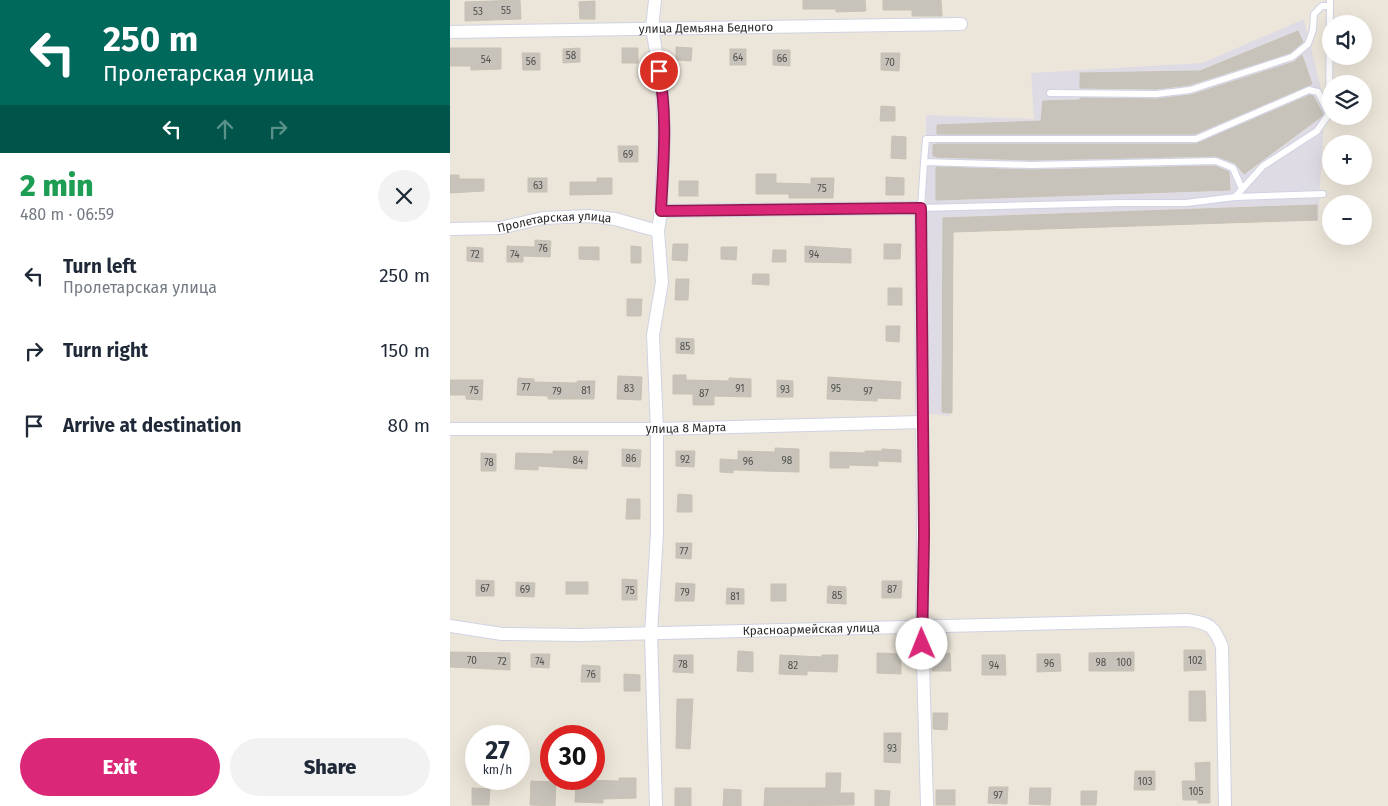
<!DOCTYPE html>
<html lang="en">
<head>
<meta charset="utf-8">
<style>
	:root { --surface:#fff; --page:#f2f2f3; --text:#1f2937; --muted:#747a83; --accent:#db2777 }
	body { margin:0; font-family:"Fira Sans",sans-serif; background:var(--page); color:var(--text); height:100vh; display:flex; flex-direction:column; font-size:19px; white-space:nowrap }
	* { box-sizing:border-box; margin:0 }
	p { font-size:16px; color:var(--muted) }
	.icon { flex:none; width:28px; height:28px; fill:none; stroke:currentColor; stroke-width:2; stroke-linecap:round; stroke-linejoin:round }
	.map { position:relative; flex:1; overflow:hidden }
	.sheet { display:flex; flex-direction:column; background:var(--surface); width:450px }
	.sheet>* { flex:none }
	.hud { background:#00695c; color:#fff; overflow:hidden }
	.buttons { position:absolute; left:872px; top:15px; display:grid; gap:10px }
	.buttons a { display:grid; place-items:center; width:50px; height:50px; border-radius:50%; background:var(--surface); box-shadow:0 5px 20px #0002; font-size:25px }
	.speed { position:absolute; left:15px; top:725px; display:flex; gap:10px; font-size:25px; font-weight:700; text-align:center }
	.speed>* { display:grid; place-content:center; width:65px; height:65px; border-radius:50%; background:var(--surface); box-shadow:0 5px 20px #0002; line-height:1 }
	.speed small { font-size:12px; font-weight:400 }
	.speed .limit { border:8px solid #d22; background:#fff; color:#111 }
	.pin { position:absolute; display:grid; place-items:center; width:42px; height:42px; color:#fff; margin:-21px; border:2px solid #fff; border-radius:50%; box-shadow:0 1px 5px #0007 }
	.me { position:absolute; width:55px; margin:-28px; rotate:359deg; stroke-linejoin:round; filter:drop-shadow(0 0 4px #0008) }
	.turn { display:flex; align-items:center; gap:18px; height:105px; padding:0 20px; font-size:22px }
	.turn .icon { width:65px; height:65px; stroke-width:2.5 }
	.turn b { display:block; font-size:35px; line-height:42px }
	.lanes { display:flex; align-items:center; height:48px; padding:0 20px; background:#0003; justify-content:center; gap:25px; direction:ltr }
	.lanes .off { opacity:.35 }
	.round { display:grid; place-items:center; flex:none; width:52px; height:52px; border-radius:26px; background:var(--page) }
	.headline { display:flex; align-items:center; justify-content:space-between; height:85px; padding:0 20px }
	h1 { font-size:30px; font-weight:800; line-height:38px; color:#1e9e55 }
	.action { display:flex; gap:10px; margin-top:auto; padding:10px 20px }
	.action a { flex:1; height:58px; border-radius:30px; background:var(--accent); color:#fff; font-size:20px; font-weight:800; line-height:58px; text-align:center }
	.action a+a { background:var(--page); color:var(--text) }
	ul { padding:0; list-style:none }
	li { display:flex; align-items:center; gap:15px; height:75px; padding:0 20px }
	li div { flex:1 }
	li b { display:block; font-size:19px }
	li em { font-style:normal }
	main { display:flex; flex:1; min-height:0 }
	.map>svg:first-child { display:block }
</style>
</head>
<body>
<main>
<section class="sheet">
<div class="hud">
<div class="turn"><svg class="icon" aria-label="left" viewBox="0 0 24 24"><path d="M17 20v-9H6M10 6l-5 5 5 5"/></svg><div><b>250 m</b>Пролетарская улица</div></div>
<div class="lanes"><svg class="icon" aria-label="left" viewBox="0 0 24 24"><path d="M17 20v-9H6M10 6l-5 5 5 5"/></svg><svg class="icon off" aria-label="ahead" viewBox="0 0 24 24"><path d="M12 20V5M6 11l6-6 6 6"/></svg><svg class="icon off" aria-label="right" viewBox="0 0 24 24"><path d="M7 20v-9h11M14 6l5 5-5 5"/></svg></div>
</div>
<div class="headline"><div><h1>2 min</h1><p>480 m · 06:59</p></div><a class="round"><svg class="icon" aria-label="close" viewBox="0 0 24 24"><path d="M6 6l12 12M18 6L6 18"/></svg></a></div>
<ul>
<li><svg class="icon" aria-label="left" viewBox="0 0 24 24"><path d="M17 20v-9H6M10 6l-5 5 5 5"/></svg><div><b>Turn left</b><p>Пролетарская улица</p></div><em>250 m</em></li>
<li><svg class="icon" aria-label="right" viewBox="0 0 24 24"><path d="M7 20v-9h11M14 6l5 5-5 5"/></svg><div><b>Turn right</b></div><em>150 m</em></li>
<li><svg class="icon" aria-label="arrive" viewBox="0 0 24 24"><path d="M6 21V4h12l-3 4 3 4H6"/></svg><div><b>Arrive at destination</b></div><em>80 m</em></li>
</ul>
<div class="action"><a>Exit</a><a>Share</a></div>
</section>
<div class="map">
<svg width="938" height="806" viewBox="0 0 938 806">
	<rect width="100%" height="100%" fill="#ece6da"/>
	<!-- industrial -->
	<path fill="#dfdbe4" d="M854 19 875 105 868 221 497 228 500 416 476 413V115L584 119 581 73 752 63Z"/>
	<!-- building -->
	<g fill="#c7c3ba" stroke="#c7c2b4">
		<path d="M70 0 71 19 15 21V2Z"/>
		<path d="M353 0H415L416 11 386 12V9H353Z"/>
		<path d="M433 0H491L492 16H462V10H433Z"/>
		<path d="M145 1V19H130L129 2Z"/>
		<path d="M848 31 853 42 840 53 739 85 706 89 630 88V73L750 71Z"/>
		<path d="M226 47 242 48 241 61 226 60Z"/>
		<path d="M0 48H51V69L21 70V66H0Z"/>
		<path d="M130 48V62L113 63V49Z"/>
		<rect x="172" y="48" width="16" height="15"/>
		<rect x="280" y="49" width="16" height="16"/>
		<path d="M323 50H340V66L323 65Z"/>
		<path d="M72 53H90V70H73Z"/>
		<path d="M431 53H450L449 71 431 70Z"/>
		<path d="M852 55 862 84 745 134H487V125L591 121 593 101 630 100V98L706 99 741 95 844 62Z"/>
		<path d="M860 95 863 96 873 114 872 116 794 174 785 163 766 156 581 160 486 157V156H483V145L487 144H746Z"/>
		<path d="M431 106 445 107V121H430Z"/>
		<path d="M442 136 456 137V159L441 158Z"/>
		<path d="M168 146H188V162H169Z"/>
		<path d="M765 166 779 172 780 190 486 200V167L581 170Z"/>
		<path d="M306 174H326V183L361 184V178H384L383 198H339V194H306Z"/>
		<path d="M0 175H9V179H34V191L0 193Z"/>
		<path d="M436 177 454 178V195H436Z"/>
		<rect x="78" y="178" width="19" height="14"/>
		<path d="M147 178H162V194L120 195V182H147Z"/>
		<rect x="229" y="181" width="19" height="15"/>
		<path d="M867 205V220L503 232 502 413 492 412 493 218Z"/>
		<path d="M85 240 101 241 100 257 73 256V262H57V246L85 247Z"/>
		<path d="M223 244H238L237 261 222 260Z"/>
		<path d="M434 244H451L450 259H434Z"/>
		<path d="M181 246 191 247V263H181Z"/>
		<path d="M355 246 401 249V263L355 262Z"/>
		<path d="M17 247 33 248V262L17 261Z"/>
		<path d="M129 247H149V260L129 259Z"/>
		<path d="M271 247H287L286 260 271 259Z"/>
		<path d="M323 250H336V262H322Z"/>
		<path d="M303 274H319V285L302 284Z"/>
		<path d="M226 279H239L238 300H225Z"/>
		<rect x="438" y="288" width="14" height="17"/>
		<path d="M177 299H192L191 316H177Z"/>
		<path d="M436 326H450L449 342 436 341Z"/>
		<path d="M226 338 244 339V354L226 353Z"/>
		<path d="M223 375H236V380L279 381V378L301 379V397L264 396V405H243V394H223Z"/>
		<path d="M168 376 192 377 191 400 167 399Z"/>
		<path d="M378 377 451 382 450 399 427 398V401L377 399Z"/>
		<path d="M68 378 84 379V382L127 383V381H145L144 399H98V396L67 395Z"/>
		<path d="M0 380H33L32 400 16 399V395H0Z"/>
		<path d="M327 380 343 381V397H327Z"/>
		<path d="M325 448 349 449V472L283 470V473L270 472V459L288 460V451L325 452Z"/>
		<path d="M172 449 191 450 190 467 172 466Z"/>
		<path d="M432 449 451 450V462L428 461V466L399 465V468H380V452L415 453V451H432Z"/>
		<path d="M103 451H138L137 469 88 466V470L65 469 66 453 103 454Z"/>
		<path d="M226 451H245L244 467 226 466Z"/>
		<path d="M31 453 46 454V471H31Z"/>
		<path d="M228 494 242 495V512H227Z"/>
		<path d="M177 499H190V519H176Z"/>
		<path d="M226 543H242L241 559 226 558Z"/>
		<path d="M172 579 187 580V600H172Z"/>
		<path d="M26 580 44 581V596H26Z"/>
		<path d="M432 581H452L451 598H432Z"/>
		<path d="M66 582 85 583 84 597 66 596Z"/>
		<rect x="116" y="582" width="22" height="12"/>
		<path d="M226 583 245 584 244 601H225Z"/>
		<rect x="321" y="584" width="15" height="17"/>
		<path d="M378 586 396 587V604L377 603Z"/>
		<path d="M277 588 294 589V604H276Z"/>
		<path d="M734 650H755L756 670 734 671Z"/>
		<path d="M288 651 303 652V672L287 671Z"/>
		<path d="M0 652 60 653V670L0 667Z"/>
		<path d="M684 652V671H639V653Z"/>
		<path d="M427 653 451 654V674L427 673Z"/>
		<path d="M500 653 501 671H482V654Z"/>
		<path d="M81 654H100L99 668 81 667Z"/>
		<path d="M587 654H610L611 671 587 672Z"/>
		<path d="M224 655H243V673L223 672Z"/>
		<path d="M330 655 372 657V655H388L387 672 357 671V675L329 674Z"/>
		<path d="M532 655H555L556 675H532Z"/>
		<path d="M132 665 150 666V682H131Z"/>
		<path d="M174 674 190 675V691H174Z"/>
		<path d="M739 691H755L756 721H739Z"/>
		<path d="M227 699H243L240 749 226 748Z"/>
		<path d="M483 713H498L497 730 483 729Z"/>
		<path d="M434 733H451L450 763 434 762Z"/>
		<path d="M760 762V803H748V800H733L732 781H746L745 763Z"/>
		<path d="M685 771H705V790H684Z"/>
		<path d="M376 773H391L390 793H404V805L314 806 315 788H376Z"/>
		<path d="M169 778H186V798L153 799V803L125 802 126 780 169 781Z"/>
		<path d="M81 781 106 782 105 806 80 805Z"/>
		<path d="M539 787H558L557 804 538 803Z"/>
		<path d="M22 788 40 789 39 805H22Z"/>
		<rect x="225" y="788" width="16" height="18"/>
		<path d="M580 788H601L600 805 579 804Z"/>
		<path d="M274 789 291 790V806H273Z"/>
		<path d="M425 790 440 791 439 806H425Z"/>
		<rect x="486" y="790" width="19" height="15"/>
		<path d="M631 791H647L646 805H631Z"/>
	</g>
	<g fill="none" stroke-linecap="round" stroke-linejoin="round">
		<defs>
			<g id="lane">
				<path d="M600 93 706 94 740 90 799 71 842 57 858 44 863 30 864 14 872 6H880"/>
				<path d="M474 162 476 139H746L859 90 868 92 878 112"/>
				<path d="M792 189 783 168 766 161 581 165 474 162 471 208 670 203H736L785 197 813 166 867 131 879 114 880 0"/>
				<path d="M785 197 873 194"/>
			</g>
			<g id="street">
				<path d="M205 0 202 28 212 86 214 133 211 211 208 231 212 282 203 335 207 429V533L201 634 206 806"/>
				<path id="s1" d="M0 32 511 24"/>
				<path d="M211 211 471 208 473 534 472 626 477 806"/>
				<path id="s2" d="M0 229 50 228 93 218 139 216 165 219 208 231"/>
				<path id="s3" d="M0 429H207L472 422"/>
				<path id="s4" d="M0 626 52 634 129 635 737 620C760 623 764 626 772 647L775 806"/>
			</g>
		</defs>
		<!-- lane casing -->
		<use href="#lane" stroke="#d0d2e3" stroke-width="8"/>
		<!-- street casing -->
		<use href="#street" stroke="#d0d2e3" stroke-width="14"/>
		<!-- lane -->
		<use href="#lane" stroke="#fff" stroke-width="6"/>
		<!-- street -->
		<use href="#street" stroke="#fff" stroke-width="12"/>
	</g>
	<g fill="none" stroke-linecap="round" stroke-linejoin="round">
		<defs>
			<path id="route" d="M209 71C218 117 213 164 211 211L471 208 474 534 472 644"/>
		</defs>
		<!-- route casing -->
		<use href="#route" stroke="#8e194d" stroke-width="12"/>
		<!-- route -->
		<use href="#route" stroke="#db2777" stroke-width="9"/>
	</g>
	<g text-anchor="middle" stroke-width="4.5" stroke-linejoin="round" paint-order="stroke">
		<!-- number labels -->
		<g font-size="10" fill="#50504d">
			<text x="56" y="14">55</text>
			<text x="28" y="15">53</text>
			<text x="121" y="59">58</text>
			<text x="288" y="61">64</text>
			<text x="332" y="62">66</text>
			<text x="36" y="63">54</text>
			<text x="81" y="65">56</text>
			<text x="440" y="66">70</text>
			<text x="178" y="158">69</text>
			<text x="88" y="189">63</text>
			<text x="372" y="192">75</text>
			<text x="93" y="252">76</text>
			<text x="25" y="258">72</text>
			<text x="65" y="258">74</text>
			<text x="364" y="258">94</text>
			<text x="235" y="350">85</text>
			<text x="76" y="391">77</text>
			<text x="179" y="392">83</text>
			<text x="290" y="392">91</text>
			<text x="386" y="392">95</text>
			<text x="335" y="393">93</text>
			<text x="24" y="394">75</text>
			<text x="136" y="394">81</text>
			<text x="107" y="395">79</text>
			<text x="418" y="395">97</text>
			<text x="254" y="397">87</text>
			<text x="181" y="462">86</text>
			<text x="235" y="463">92</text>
			<text x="128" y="464">84</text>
			<text x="337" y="464">98</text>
			<text x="298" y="465">96</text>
			<text x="39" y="466">78</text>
			<text x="234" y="555">77</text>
			<text x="35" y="592">67</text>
			<text x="75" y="593">69</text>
			<text x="442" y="593">87</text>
			<text x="180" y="594">75</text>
			<text x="235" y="596">79</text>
			<text x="387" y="599">85</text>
			<text x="285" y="600">81</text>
			<text x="22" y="664">70</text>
			<text x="745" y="664">102</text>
			<text x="52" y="665">72</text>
			<text x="90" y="665">74</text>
			<text x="651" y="666">98</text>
			<text x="674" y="666">100</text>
			<text x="599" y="667">96</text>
			<text x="233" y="668">78</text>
			<text x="343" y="669">82</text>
			<text x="544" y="669">94</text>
			<text x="141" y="678">76</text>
			<text x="442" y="752">93</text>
			<text x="695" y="785">103</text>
			<text x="746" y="795">105</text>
			<text x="548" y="799">97</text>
		</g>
		<!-- street labels -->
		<g font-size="12" fill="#292929" stroke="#fff">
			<text dy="4" stroke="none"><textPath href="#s1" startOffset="256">улица Демьяна Бедного</textPath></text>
			<text dy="4" stroke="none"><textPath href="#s2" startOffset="105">Пролетарская улица</textPath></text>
			<text dy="4" stroke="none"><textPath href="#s3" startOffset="236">улица 8 Марта</textPath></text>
			<text dy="4" stroke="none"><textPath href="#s4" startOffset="362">Красноармейская улица</textPath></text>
		</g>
	</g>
</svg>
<div class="buttons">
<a><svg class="icon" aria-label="sound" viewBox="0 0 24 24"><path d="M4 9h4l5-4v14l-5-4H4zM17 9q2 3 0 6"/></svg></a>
<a><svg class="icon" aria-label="layers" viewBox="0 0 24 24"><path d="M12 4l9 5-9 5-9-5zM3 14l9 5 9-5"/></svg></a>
<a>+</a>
<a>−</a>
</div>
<div class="speed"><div>27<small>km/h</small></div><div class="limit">30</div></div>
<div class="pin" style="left:209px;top:71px;background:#d93025"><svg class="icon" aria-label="arrive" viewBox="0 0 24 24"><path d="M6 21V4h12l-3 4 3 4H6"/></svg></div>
<svg class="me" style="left:472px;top:644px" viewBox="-20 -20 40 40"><circle r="19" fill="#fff"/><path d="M0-13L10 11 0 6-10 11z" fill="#db2777"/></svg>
</div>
</main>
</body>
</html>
